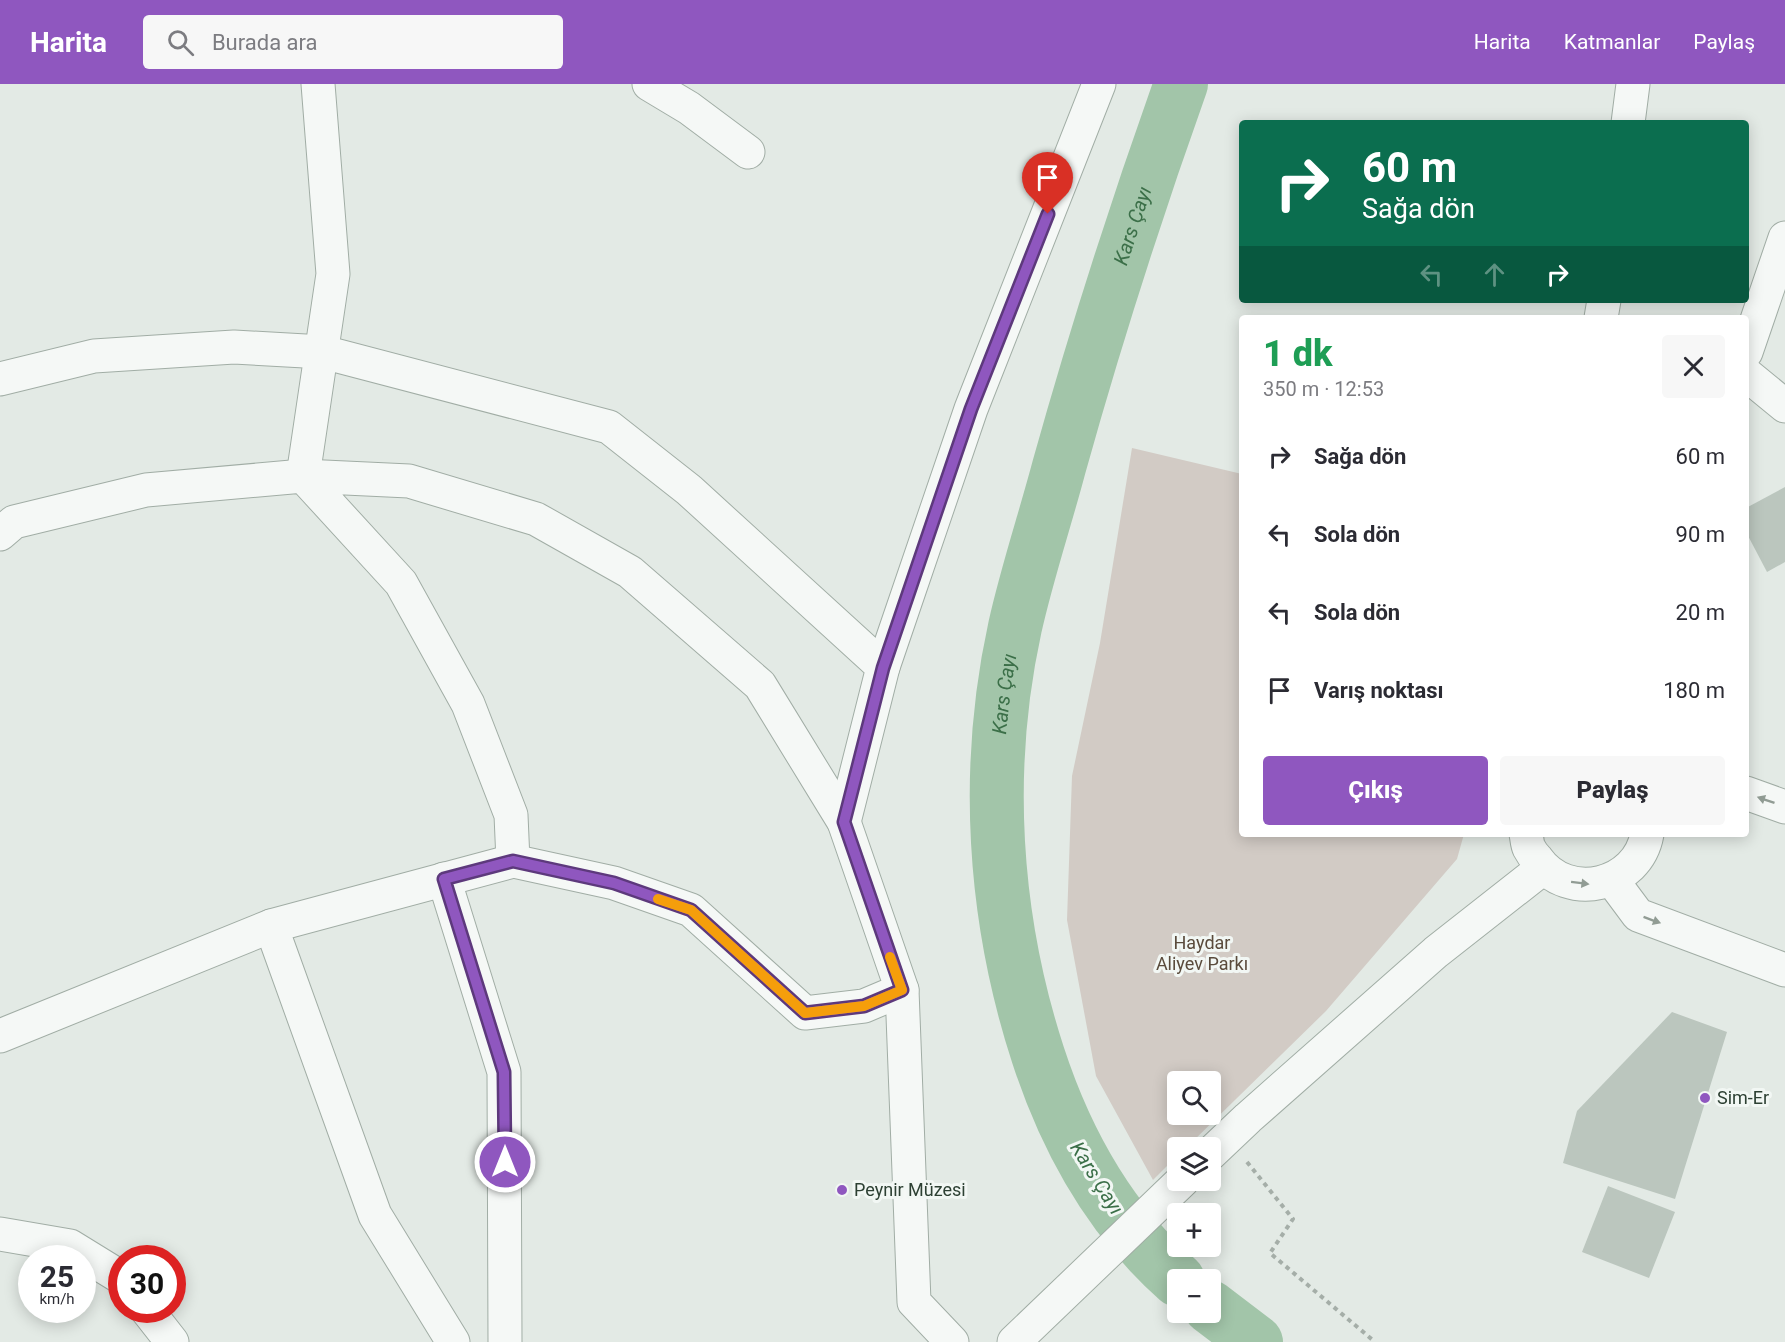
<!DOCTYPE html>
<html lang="tr">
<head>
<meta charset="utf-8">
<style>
	:root { --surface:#fff; --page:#f7f7f7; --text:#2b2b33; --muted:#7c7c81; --accent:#8f57bf }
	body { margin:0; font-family:Roboto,sans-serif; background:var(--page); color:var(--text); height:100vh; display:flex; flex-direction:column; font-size:22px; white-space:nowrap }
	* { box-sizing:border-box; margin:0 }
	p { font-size:20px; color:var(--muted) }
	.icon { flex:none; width:33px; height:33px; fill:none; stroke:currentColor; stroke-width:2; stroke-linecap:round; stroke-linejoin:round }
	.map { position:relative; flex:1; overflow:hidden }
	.sheet { position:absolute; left:1239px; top:231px; width:510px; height:522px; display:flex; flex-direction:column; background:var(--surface); border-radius:6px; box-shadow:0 3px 15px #0003 }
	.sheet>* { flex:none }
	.hud { position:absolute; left:1239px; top:36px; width:510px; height:183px; border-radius:6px; box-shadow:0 3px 15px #0003; background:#0b6e4f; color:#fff; overflow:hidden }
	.tools { position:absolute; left:1167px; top:987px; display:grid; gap:12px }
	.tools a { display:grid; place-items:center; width:54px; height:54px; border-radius:6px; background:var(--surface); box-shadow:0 3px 15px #0003; font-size:30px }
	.speed { position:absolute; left:18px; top:1161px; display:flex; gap:12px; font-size:30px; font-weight:700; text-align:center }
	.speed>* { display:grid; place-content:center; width:78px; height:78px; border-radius:50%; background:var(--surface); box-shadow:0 3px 15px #0003; line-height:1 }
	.speed small { font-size:15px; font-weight:400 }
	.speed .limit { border:9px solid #d22; background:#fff; color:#111 }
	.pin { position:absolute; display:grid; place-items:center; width:51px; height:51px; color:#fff; margin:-62px -26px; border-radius:50% 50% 50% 0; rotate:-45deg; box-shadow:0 0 6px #0007 }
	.pin .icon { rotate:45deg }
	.me { position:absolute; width:66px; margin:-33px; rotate:0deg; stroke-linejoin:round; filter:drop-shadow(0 0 4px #0008) }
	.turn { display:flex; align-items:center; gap:21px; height:126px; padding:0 24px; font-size:27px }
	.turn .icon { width:78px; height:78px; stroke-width:2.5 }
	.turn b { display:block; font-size:42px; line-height:51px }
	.lanes { display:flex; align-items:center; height:57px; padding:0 24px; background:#0003; justify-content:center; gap:30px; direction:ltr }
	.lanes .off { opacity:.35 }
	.round { display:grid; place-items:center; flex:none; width:63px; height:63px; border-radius:6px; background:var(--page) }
	.summary { display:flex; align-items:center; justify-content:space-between; height:102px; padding:0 24px }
	h1 { font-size:36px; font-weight:800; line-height:45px; color:#1e9e55 }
	.button { display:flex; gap:12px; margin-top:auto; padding:12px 24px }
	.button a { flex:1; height:69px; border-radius:6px; background:var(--accent); color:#fff; font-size:24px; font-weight:800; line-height:69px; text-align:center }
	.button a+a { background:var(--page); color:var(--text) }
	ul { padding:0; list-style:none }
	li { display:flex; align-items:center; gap:18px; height:78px; padding:0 24px }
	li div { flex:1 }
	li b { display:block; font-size:22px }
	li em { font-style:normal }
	header { display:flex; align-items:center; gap:36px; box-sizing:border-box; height:84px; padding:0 30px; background:var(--accent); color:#fff }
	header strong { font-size:28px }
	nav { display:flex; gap:33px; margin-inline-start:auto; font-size:21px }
	.search { width:420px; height:54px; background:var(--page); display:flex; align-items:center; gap:15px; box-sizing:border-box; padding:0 21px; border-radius:6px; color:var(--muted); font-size:22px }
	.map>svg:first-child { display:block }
</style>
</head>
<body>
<header>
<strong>Harita</strong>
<div class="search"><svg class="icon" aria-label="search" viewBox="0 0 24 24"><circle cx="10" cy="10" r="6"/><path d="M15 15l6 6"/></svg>Burada ara</div>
<nav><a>Harita</a><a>Katmanlar</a><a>Paylaş</a></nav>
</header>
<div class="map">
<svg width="1785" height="1258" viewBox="0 0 1785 1258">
	<rect width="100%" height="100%" fill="#e3eae5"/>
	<!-- green -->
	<path fill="#d2cbc5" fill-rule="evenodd" d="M1132 364 1242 390V750H1464L1457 775 1326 927 1187 1063 1178 1064 1177 1072 1153 1096 1096 992 1067 836 1072 692 1100 559ZM1178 998H1210V1030H1178Z"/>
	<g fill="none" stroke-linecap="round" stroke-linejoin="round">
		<!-- river -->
		<g stroke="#a2c5a9" stroke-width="54">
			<path id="s1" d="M1178 1196C1109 1135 1066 1057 1038 971 993 833 984 684 1015 543 1027 489 1045 436 1059 383 1095 254 1136 126 1181 0"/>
			<path d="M1210 1223 1256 1258"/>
		</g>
	</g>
	<!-- building -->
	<g fill="#bbc6be">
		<path d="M1785 403V478L1767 488 1746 448V424Z"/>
		<path d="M1672 928 1727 948 1675 1115 1563 1079 1577 1027Z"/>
		<path d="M1608 1102 1675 1128 1649 1194 1582 1168Z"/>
	</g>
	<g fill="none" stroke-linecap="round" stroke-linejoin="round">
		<defs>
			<g id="minor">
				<path d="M649 0 689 24 748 68"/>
				<path d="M1628 39 1633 0"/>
				<path d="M1601 234 1604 216"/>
				<path d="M1746 268 1785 154"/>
				<path d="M1746 290 1785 322"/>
				<path d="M0 295 94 272 234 263 323 268 609 343 689 406 883 583 844 738"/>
				<path d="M303 392 333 190 318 0"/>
				<path d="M0 450 14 438 146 406 303 392 409 397 536 435 630 488 760 601 844 738 902 906 864 922 805 929 691 826 614 799 513 777 511 731 468 620 401 499 303 392"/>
				<path d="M883 583 971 325 1099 0"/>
				<path d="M1746 709 1785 723"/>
				<path d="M1526 750C1527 754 1527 760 1529 764 1531 768 1534 772 1537 775 1568 819 1638 802 1647 750"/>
				<path d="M444 795 504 988 505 1258"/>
				<path d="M1612 796 1638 831 1785 886"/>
				<path d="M271 842 375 1131 453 1258"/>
				<path d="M902 906 914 1218 952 1258"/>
				<path d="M0 952 271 842 513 777"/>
				<path d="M1210 1070 1248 1034 1436 868 1543 784"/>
				<path d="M0 1150 70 1162 122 1194"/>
				<path d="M147 1226 172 1258"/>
				<path d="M1014 1258 1183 1096"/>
			</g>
		</defs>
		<!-- minor casing -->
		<use href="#minor" stroke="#a1ada5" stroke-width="35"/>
		<!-- path -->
		<path stroke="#a5aea8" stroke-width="4" stroke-dasharray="4.5 4.5" stroke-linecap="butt" d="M1247 1078 1293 1135 1270 1169 1375 1258"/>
		<!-- minor -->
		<use href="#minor" stroke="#f5f8f6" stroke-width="33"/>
	</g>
	<!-- one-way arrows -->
	<defs><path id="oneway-solid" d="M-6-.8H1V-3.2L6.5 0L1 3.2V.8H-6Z" transform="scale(1.5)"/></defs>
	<g fill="#919c94">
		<use href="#oneway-solid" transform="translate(1766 716) rotate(-161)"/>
		<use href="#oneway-solid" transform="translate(1580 799) rotate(7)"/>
		<use href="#oneway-solid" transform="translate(1652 836) rotate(20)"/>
	</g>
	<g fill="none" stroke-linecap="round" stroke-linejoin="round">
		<defs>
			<path id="route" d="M505 1078 504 988 444 795 513 777 614 799 691 826 805 929 864 922 902 906 844 738 883 584 971 325 1048 130"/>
		</defs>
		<!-- route casing -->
		<use href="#route" stroke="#5d397c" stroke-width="15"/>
		<!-- route -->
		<use href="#route" stroke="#8f57bf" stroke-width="10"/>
		<!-- slow -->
		<path stroke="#f59e0b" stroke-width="10" d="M658 815 691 826 805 929 864 922 902 906 890 873"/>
	</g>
	<!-- markers -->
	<g fill="#8f57bf" stroke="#f2f7f4" stroke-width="2">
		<circle cx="1705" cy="1014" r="6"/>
		<circle cx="842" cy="1106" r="6"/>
	</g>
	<g text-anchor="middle" stroke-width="6" stroke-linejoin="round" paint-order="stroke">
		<!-- park labels -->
		<g font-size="18" fill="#5a4b3c" stroke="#f2f7f4">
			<text x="1202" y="865">Haydar<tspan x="1202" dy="21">Aliyev Parkı</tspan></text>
		</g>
		<!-- poi labels -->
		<g font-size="18" fill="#2d4033" stroke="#f2f7f4" text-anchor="start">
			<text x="1717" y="1020">Sim-Er</text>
			<text x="854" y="1112">Peynir Müzesi</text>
		</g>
		<!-- water labels -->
		<g font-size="20" font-style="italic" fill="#3b6f48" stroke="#f2f7f4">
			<text dy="7" stroke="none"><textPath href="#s1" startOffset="1120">Kars Çayı</textPath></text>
			<text dy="7" stroke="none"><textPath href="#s1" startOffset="634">Kars Çayı</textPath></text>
			<text transform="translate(1097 1094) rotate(58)" y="7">Kars Çayı</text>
		</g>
	</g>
</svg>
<div class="tools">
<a><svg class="icon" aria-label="search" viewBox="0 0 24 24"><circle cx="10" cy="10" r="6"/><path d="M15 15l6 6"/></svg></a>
<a><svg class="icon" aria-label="layers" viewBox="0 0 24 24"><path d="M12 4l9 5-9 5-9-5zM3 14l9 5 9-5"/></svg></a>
<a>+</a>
<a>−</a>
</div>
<div class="speed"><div>25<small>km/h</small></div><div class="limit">30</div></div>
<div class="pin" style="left:1048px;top:130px;background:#d93025"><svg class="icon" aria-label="arrive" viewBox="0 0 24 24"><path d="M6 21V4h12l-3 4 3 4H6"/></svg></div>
<svg class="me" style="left:505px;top:1078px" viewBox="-20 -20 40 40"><circle r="17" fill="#8f57bf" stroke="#fff" stroke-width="3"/><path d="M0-11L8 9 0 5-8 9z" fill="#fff"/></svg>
<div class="hud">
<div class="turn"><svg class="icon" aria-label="right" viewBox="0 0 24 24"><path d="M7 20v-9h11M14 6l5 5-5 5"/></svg><div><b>60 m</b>Sağa dön</div></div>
<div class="lanes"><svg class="icon off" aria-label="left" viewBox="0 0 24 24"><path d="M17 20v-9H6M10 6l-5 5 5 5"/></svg><svg class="icon off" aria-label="ahead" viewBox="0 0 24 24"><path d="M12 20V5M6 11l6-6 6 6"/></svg><svg class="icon" aria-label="right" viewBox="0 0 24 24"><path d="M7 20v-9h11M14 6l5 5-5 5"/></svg></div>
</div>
<section class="sheet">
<div class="summary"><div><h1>1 dk</h1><p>350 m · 12:53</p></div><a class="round"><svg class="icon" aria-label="close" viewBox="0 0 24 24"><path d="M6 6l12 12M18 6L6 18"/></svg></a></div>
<ul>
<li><svg class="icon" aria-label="right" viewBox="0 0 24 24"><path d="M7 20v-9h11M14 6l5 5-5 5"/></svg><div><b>Sağa dön</b></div><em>60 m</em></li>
<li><svg class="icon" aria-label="left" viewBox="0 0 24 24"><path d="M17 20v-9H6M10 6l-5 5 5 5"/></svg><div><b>Sola dön</b></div><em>90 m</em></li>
<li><svg class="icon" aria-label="left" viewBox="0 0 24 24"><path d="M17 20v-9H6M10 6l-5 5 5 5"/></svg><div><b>Sola dön</b></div><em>20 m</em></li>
<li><svg class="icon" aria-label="arrive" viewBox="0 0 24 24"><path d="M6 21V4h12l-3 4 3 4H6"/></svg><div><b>Varış noktası</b></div><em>180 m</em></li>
</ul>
<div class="button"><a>Çıkış</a><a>Paylaş</a></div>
</section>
</div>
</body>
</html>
